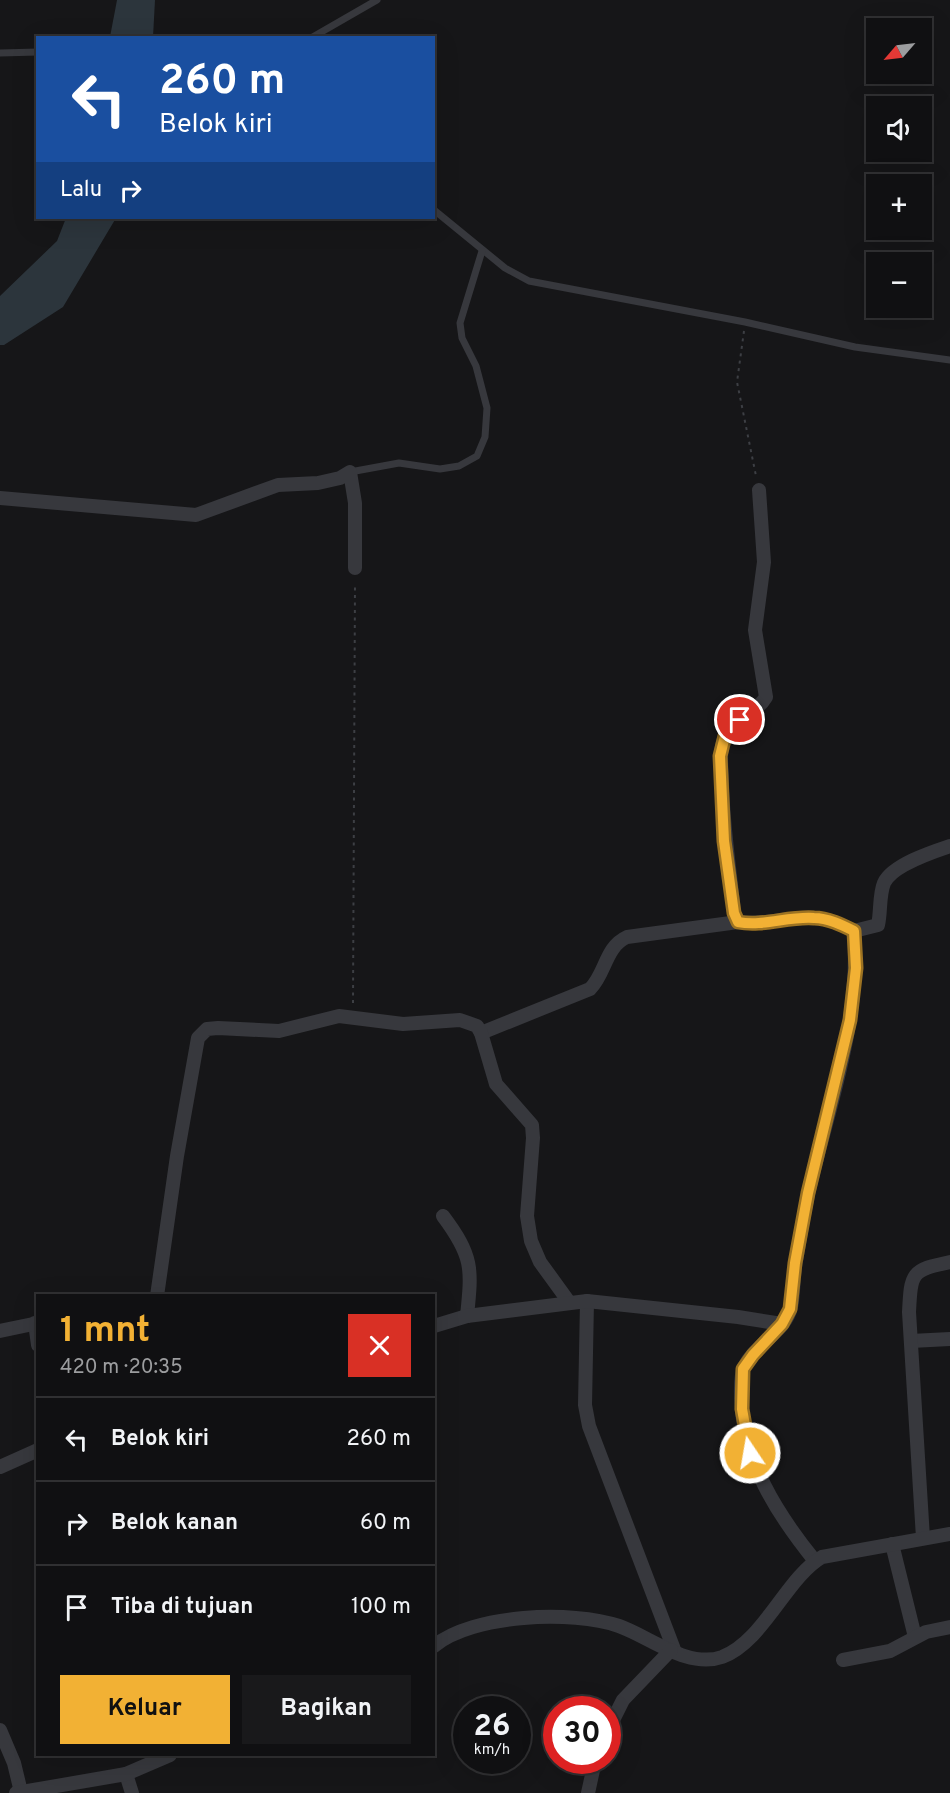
<!DOCTYPE html>
<html lang="id">
<head>
<meta charset="utf-8">
<style>
	:root { --surface:#101012; --page:#19191b; --text:#f1f3f6; --muted:#9c9d9f; --line:#303032; --accent:#f2b134 }
	body { margin:0; font-family:Overpass,sans-serif; background:var(--page); color:var(--text); height:100vh; display:flex; flex-direction:column; font-size:22px; white-space:nowrap }
	* { box-sizing:border-box; margin:0 }
	p { font-size:20px; color:var(--muted) }
	.icon { flex:none; width:33px; height:33px; fill:none; stroke:currentColor; stroke-width:2; stroke-linecap:round; stroke-linejoin:round }
	.map { position:relative; flex:1; overflow:hidden }
	.sheet { position:absolute; left:36px; top:1294px; width:399px; height:462px; display:flex; flex-direction:column; background:var(--surface); border-radius:0px; box-shadow:0 6px 24px #0002,0 0 0 2px var(--line) }
	.sheet>* { flex:none }
	.hud { position:absolute; left:36px; top:36px; width:399px; height:183px; border-radius:0px; box-shadow:0 6px 24px #0002,0 0 0 2px var(--line); background:#1a4fa0; color:#fff; overflow:hidden }
	.needle { width:39px; rotate:242deg }
	.buttons { position:absolute; left:866px; top:18px; display:grid; gap:12px }
	.buttons a { display:grid; place-items:center; width:66px; height:66px; border-radius:0px; background:var(--surface); box-shadow:0 6px 24px #0002,0 0 0 2px var(--line); font-size:30px }
	.speed { position:absolute; left:453px; top:1696px; display:flex; gap:12px; font-size:30px; font-weight:700; text-align:center }
	.speed>* { display:grid; place-content:center; width:78px; height:78px; border-radius:50%; background:var(--surface); box-shadow:0 6px 24px #0002,0 0 0 2px var(--line); line-height:1 }
	.speed small { font-size:15px; font-weight:400 }
	.speed .limit { border:9px solid #d22; background:#fff; color:#111 }
	.pin { position:absolute; display:grid; place-items:center; width:51px; height:51px; color:#fff; margin:-26px; border:3px solid #fff; border-radius:50%; box-shadow:0 2px 6px #0007 }
	.me { position:absolute; width:66px; margin:-33px; rotate:348deg; stroke-linejoin:round; filter:drop-shadow(0 0 4px #0008) }
	.turn { display:flex; align-items:center; gap:21px; height:126px; padding:0 24px; font-size:27px }
	.turn .icon { width:78px; height:78px; stroke-width:2.5 }
	.turn b { display:block; font-size:42px; line-height:51px }
	.then { display:flex; align-items:center; height:57px; padding:0 24px; background:#0003; gap:12px; font-size:22px }
	.round { display:grid; place-items:center; flex:none; width:63px; height:63px; border-radius:0px; background:var(--page) }
	.head { display:flex; align-items:center; justify-content:space-between; height:102px; padding:0 24px }
	h1 { font-size:36px; font-weight:700; line-height:45px; color:var(--accent) }
	.action { display:flex; gap:12px; margin-top:auto; padding:12px 24px }
	.action a { flex:1; height:69px; border-radius:0px; background:var(--accent); color:#111; font-size:24px; font-weight:700; line-height:69px; text-align:center }
	.action a+a { background:var(--page); color:var(--text) }
	ul { padding:0; list-style:none }
	li { display:flex; align-items:center; gap:18px; height:84px; padding:0 24px; border-top:2px solid var(--line) }
	li div { flex:1 }
	li b { display:block; font-size:22px }
	li em { font-style:normal }
	.map>svg:first-child { display:block }
</style>
</head>
<body>
<div class="map">
<svg width="950" height="1793" viewBox="0 0 950 1793">
	<rect width="100%" height="100%" fill="#161618"/>
	<!-- water -->
	<g fill="#2c353c">
		<path d="M117 0H155L153 37H110Z"/>
		<path d="M66 218H116L63 307 4 345H0V296L57 241Z"/>
	</g>
	<g fill="none" stroke-linecap="round" stroke-linejoin="round">
		<!-- path -->
		<g stroke="#3d3f44" stroke-width="2" stroke-dasharray="3 4.5" stroke-linecap="butt">
			<path d="M744 331 737 382 756 476"/>
			<path d="M353 1003 355 583"/>
		</g>
		<!-- lane -->
		<g stroke="#37383d" stroke-width="7">
			<path d="M311 38 377 0"/>
			<path d="M0 53 38 52"/>
			<path d="M434 210 505 268 529 281 745 322 855 347 950 360"/>
			<path d="M350 472 399 463 440 469 459 466 477 456 485 437 487 408 476 366 462 338 460 323 482 251"/>
		</g>
		<!-- street -->
		<g stroke="#37383d" stroke-width="14">
			<path d="M759 490 764 562 755 630 766 697C757 713 734 717 726 734 718 750 722 768 722 784 723 828 730 870 734 913L738 922C763 926 788 916 814 918 828 918 842 925 854 931 861 1020 829 1105 809 1190 804 1213 800 1238 796 1261 793 1276 794 1292 791 1307 786 1332 755 1344 744 1367 740 1377 741 1388 741 1398 743 1461 777 1514 815 1561"/>
			<path d="M0 498 196 515 278 485 318 483 340 478 350 472 355 503V568"/>
			<path d="M854 931 878 925C881 912 879 895 884 883 892 865 932 852 950 846"/>
			<path d="M481 1033 590 989C606 973 605 947 627 937L738 922"/>
			<path d="M443 1216C473 1256 472 1268 467 1316"/>
			<path d="M157 1296 177 1156 198 1038 207 1029 218 1028 279 1031 339 1016 403 1024 460 1020 477 1026 481 1033 496 1084 532 1125 533 1138 527 1216 531 1241 540 1262 569 1302"/>
			<path d="M587 1301 585 1405 589 1426 675 1652"/>
			<path d="M35 1323 38 1345"/>
			<path d="M434 1326 467 1316 587 1301 738 1317 782 1324"/>
			<path d="M0 1331 38 1323"/>
			<path d="M911 1341 950 1339"/>
			<path d="M0 1467 38 1450"/>
			<path d="M923 1538 909 1312C911 1273 911 1270 950 1262"/>
			<path d="M892 1544 915 1637"/>
			<path d="M434 1646C473 1614 572 1610 619 1626 650 1637 688 1669 722 1657 764 1641 786 1578 822 1557L950 1534"/>
			<path d="M843 1660 890 1651 926 1632 950 1627"/>
			<path d="M0 1730 14 1763 21 1792"/>
			<path d="M608 1730 623 1700 671 1650"/>
			<path d="M126 1774 132 1793"/>
			<path d="M16 1793 126 1774 170 1755"/>
			<path d="M588 1793 595 1761"/>
		</g>
	</g>
	<g fill="none" stroke-linecap="round" stroke-linejoin="round">
		<defs>
			<path id="route" d="M740 720 725 736 720 756 724 841 734 913 738 922C763 927 788 916 814 918 828 918 842 925 854 931L856 968 850 1020 808 1193 795 1263 790 1309 782 1324 753 1355 743 1369 742 1409 750 1453"/>
		</defs>
		<!-- route casing -->
		<use href="#route" stroke="#9d7322" stroke-width="15"/>
		<!-- route -->
		<use href="#route" stroke="#f2b134" stroke-width="10"/>
	</g>
</svg>
<div class="buttons">
<a><svg class="needle" viewBox="-14 -14 28 28"><path d="M0-13l5 13h-10z" fill="#e53935"/><path d="M0 13l5-13h-10z" fill="#9c9d9f"/></svg></a>
<a><svg class="icon" aria-label="sound" viewBox="0 0 24 24"><path d="M4 9h4l5-4v14l-5-4H4zM17 9q2 3 0 6"/></svg></a>
<a>+</a>
<a>−</a>
</div>
<div class="speed"><div>26<small>km/h</small></div><div class="limit">30</div></div>
<div class="pin" style="left:740px;top:720px;background:#d93025"><svg class="icon" aria-label="arrive" viewBox="0 0 24 24"><path d="M6 21V4h12l-3 4 3 4H6"/></svg></div>
<svg class="me" style="left:750px;top:1453px" viewBox="-20 -20 40 40"><circle r="17" fill="#f2b134" stroke="#fff" stroke-width="3"/><path d="M0-11L8 9 0 5-8 9z" fill="#fff"/></svg>
<div class="hud">
<div class="turn"><svg class="icon" aria-label="left" viewBox="0 0 24 24"><path d="M17 20v-9H6M10 6l-5 5 5 5"/></svg><div><b>260 m</b>Belok kiri</div></div>
<div class="then">Lalu<svg class="icon" aria-label="right" viewBox="0 0 24 24"><path d="M7 20v-9h11M14 6l5 5-5 5"/></svg></div>
</div>
<section class="sheet">
<div class="head"><div><h1>1 mnt</h1><p>420 m · 20:35</p></div><a class="round" style="background:#d93025;color:#fff"><svg class="icon" aria-label="close" viewBox="0 0 24 24"><path d="M6 6l12 12M18 6L6 18"/></svg></a></div>
<ul>
<li><svg class="icon" aria-label="left" viewBox="0 0 24 24"><path d="M17 20v-9H6M10 6l-5 5 5 5"/></svg><div><b>Belok kiri</b></div><em>260 m</em></li>
<li><svg class="icon" aria-label="right" viewBox="0 0 24 24"><path d="M7 20v-9h11M14 6l5 5-5 5"/></svg><div><b>Belok kanan</b></div><em>60 m</em></li>
<li><svg class="icon" aria-label="arrive" viewBox="0 0 24 24"><path d="M6 21V4h12l-3 4 3 4H6"/></svg><div><b>Tiba di tujuan</b></div><em>100 m</em></li>
</ul>
<div class="action"><a>Keluar</a><a>Bagikan</a></div>
</section>
</div>
</body>
</html>
